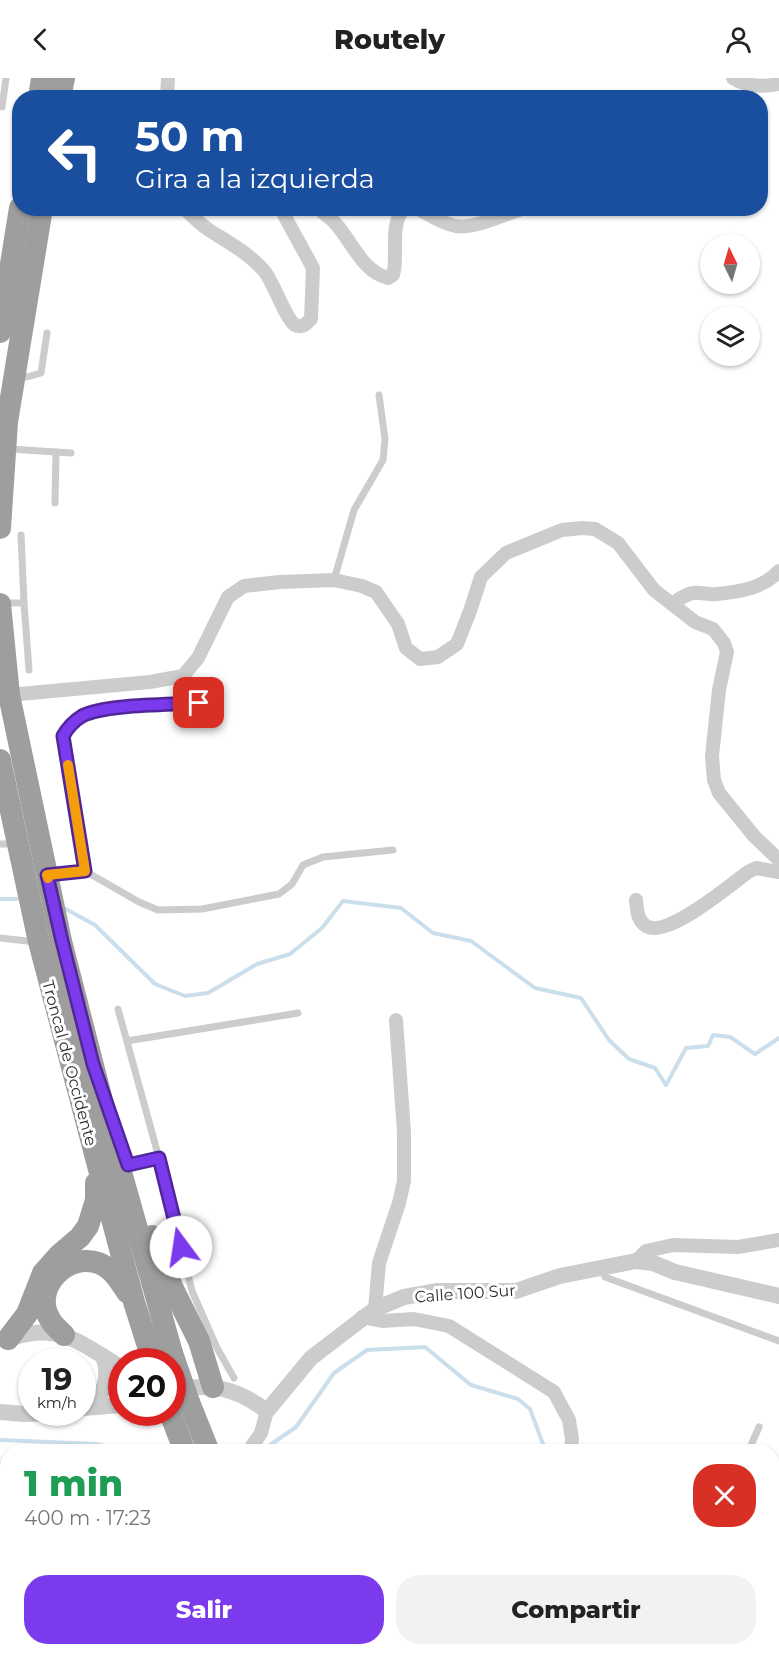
<!DOCTYPE html>
<html lang="es">
<head>
<meta charset="utf-8">
<style>
	:root { --surface:#fff; --page:#f2f2f2; --text:#222; --muted:#767676; --accent:#7c3aed }
	body { margin:0; font-family:Montserrat,sans-serif; background:var(--page); color:var(--text); height:100vh; display:flex; flex-direction:column; font-size:22px; white-space:nowrap }
	* { box-sizing:border-box; margin:0 }
	p { font-size:20px; color:var(--muted) }
	.icon { flex:none; width:33px; height:33px; fill:none; stroke:currentColor; stroke-width:2; stroke-linecap:round; stroke-linejoin:round }
	.map { position:relative; flex:1; overflow:hidden }
	.drawer { position:absolute; left:0px; top:1366px; width:780px; height:212px; display:flex; flex-direction:column; background:var(--surface); border-radius:24px 24px 0 0; box-shadow:0 2px 4px #0004 }
	.drawer>* { flex:none }
	.banner { position:absolute; left:12px; top:12px; width:756px; height:126px; border-radius:24px; box-shadow:0 2px 4px #0004; background:#1a4fa0; color:#fff; overflow:hidden }
	.needle { width:39px; rotate:355deg }
	.fabs { position:absolute; left:700px; top:156px; display:grid; gap:12px }
	.fabs a { display:grid; place-items:center; width:60px; height:60px; border-radius:50%; background:var(--surface); box-shadow:0 2px 4px #0004; font-size:30px }
	.speed { position:absolute; left:18px; top:1270px; display:flex; gap:12px; font-size:30px; font-weight:700; text-align:center }
	.speed>* { display:grid; place-content:center; width:78px; height:78px; border-radius:50%; background:var(--surface); box-shadow:0 2px 4px #0004; line-height:1 }
	.speed small { font-size:15px; font-weight:400 }
	.speed .limit { border:9px solid #d22; background:#fff; color:#111 }
	.pin { position:absolute; display:grid; place-items:center; width:51px; height:51px; color:#fff; margin:-26px; border-radius:12px; box-shadow:0 3px 9px #0006 }
	.me { position:absolute; width:66px; margin:-33px; rotate:346deg; stroke-linejoin:round; filter:drop-shadow(0 0 4px #0008) }
	.turn { display:flex; align-items:center; gap:21px; height:126px; padding:0 24px; font-size:27px }
	.turn .icon { width:78px; height:78px; stroke-width:2.5 }
	.turn b { display:block; font-size:42px; line-height:51px }
	.round { display:grid; place-items:center; flex:none; width:63px; height:63px; border-radius:24px; background:var(--page) }
	.head { display:flex; align-items:center; justify-content:space-between; height:102px; padding:0 24px }
	h1 { font-size:36px; font-weight:800; line-height:45px; color:#1e9e55 }
	.button { display:flex; gap:12px; margin-top:auto; padding:12px 24px }
	.button a { flex:1; height:69px; border-radius:24px; background:var(--accent); color:#fff; font-size:24px; font-weight:800; line-height:69px; text-align:center }
	.button a+a { background:var(--page); color:var(--text) }
	header { display:flex; justify-content:space-between; align-items:center; height:78px; padding:0 24px; background:var(--surface); font-size:27px; font-weight:800 }
	.map>svg:first-child { display:block }
</style>
</head>
<body>
<header><svg class="icon" aria-label="back" viewBox="0 0 24 24"><path d="M15 5l-7 7 7 7"/></svg>Routely<svg class="icon" aria-label="person" viewBox="0 0 24 24"><circle cx="12" cy="8" r="4"/><path d="M4 21q1-7 8-7t8 7"/></svg></header>
<div class="map">
<svg width="779" height="1577" viewBox="0 0 779 1577">
	<rect width="100%" height="100%" fill="#fff"/>
	<g fill="none" stroke-linecap="round" stroke-linejoin="round">
		<!-- stream -->
		<g stroke="#cbdeeb" stroke-width="4">
			<path d="M0 821H17"/>
			<path d="M62 829 95 847 155 906 185 918 208 915 257 886 290 876 322 850 343 823 401 830 433 855 471 863 535 910 581 920 609 962 629 981 655 990 666 1007 686 970 708 968 713 957 730 959 755 976 779 960"/>
			<path d="M0 1362 97 1366 127 1374"/>
			<path d="M221 1370 230 1374"/>
			<path d="M167 1374 173 1372"/>
			<path d="M260 1374 296 1349 334 1295 367 1272 425 1269 471 1307 518 1321 530 1331 546 1374"/>
			<path d="M711 1570 714 1574 754 1573 769 1577"/>
		</g>
		<!-- service -->
		<g stroke="#ccc" stroke-width="7">
			<path d="M2 29 6 0"/>
			<path d="M17 297 27 299 41 295 47 255"/>
			<path d="M10 371 71 375"/>
			<path d="M55 425 56 374"/>
			<path d="M334 502 354 432 383 382 385 361 379 317"/>
			<path d="M3 525H24L21 457"/>
			<path d="M24 525 29 592"/>
			<path d="M0 766H15"/>
			<path d="M85 793 63 658C68 649 74 642 83 638 106 626 171 627 199 625"/>
			<path d="M50 797 85 793 139 824 158 832 202 831 279 816 292 806 303 787 323 779 393 772"/>
			<path d="M0 860 36 864"/>
			<path d="M118 931 159 1080 128 1087"/>
			<path d="M127 963 298 935"/>
			<path d="M159 1080 192 1213 217 1270 234 1300"/>
			<path d="M605 1199 779 1263"/>
			<path d="M748 1374 759 1349"/>
			<path d="M0 1442H8"/>
			<path d="M772 1538 779 1540"/>
		</g>
		<!-- minor -->
		<g stroke="#ccc" stroke-width="14">
			<path d="M733 0C747 9 763 9 779 6"/>
			<path d="M167 20 168 0"/>
			<path d="M184 130C192 138 200 146 209 152 229 165 249 175 265 194 274 206 286 241 295 247 302 251 307 245 311 241L313 190 284 137 283 130"/>
			<path d="M318 130C324 136 331 140 336 146 352 164 362 193 388 200L393 197C399 178 388 142 406 130"/>
			<path d="M417 130C430 137 441 145 456 148 474 151 506 136 524 130"/>
			<path d="M672 526C678 522 685 516 693 515 701 514 709 517 717 516 739 514 764 510 779 493"/>
			<path d="M9 617 150 604 183 598 198 580 228 519 244 508 280 504 334 502 362 508 376 514 398 546 406 570 420 581 438 579 457 566 470 533 481 499 506 475 562 452 582 450 595 451 618 465 654 512 695 544 713 551 724 565 727 574 719 612 712 678 714 702 719 715 754 758 779 782"/>
			<path d="M636 822C637 832 637 842 646 848 667 861 730 807 748 794L756 790 779 794"/>
			<path d="M636 1183 646 1173 673 1167 738 1169 779 1162"/>
			<path d="M375 1231 379 1185 399 1125 404 1103V1054L396 942"/>
			<path d="M362 1239 382 1243 414 1241 449 1248 554 1314 569 1342 572 1361 571 1374"/>
			<path d="M253 1374 252 1368 261 1355 267 1333"/>
			<path d="M0 1540 8 1539"/>
			<path d="M692 1570 703 1577"/>
			<path d="M278 1577 280 1570"/>
		</g>
		<!-- tertiary -->
		<g stroke="#ccc" stroke-width="16">
			<path d="M6 1262C58 1242 80 1265 122 1290"/>
			<path d="M172 1313C211 1304 236 1310 267 1333L311 1280 375 1231 404 1219 438 1213H516L560 1198 636 1183 653 1185 675 1194 779 1218"/>
			<path d="M82 1329C105 1320 111 1300 103 1278"/>
			<path d="M83 1330 122 1327"/>
			<path d="M0 1334 24 1336 51 1335"/>
		</g>
		<!-- trunk -->
		<g stroke="#9e9e9e" stroke-width="22">
			<path d="M39 20 42 0"/>
			<path d="M60 20 64 0"/>
			<path d="M0 254 20 130"/>
			<path d="M0 450 7 344 42 130"/>
			<path d="M0 526 9 617 61 863 114 1069 172 1275"/>
			<path d="M0 682 39 864 134 1224 153 1284"/>
			<path d="M152 1158 173 1211 199 1263 213 1309"/>
			<path d="M64 1257C59 1252 54 1248 51 1243 27 1207 78 1164 110 1192 117 1198 122 1207 127 1214"/>
			<path d="M8 1261 27 1236 43 1195 59 1177 80 1159 88 1148 96 1122V1105"/>
			<path d="M189 1324 209 1374"/>
			<path d="M170 1335 185 1374"/>
			<path d="M257 1570V1577"/>
			<path d="M239 1577V1570"/>
		</g>
		<!-- trunk-bridge -->
		<path stroke="#9e9e9e" stroke-width="22" d="M172 1275 189 1324"/>
	</g>
	<g fill="none" stroke-linecap="round" stroke-linejoin="round">
		<defs>
			<path id="route" d="M181 1169 159 1080 128 1087 93 986 62 863 47 797 85 793 63 658C68 649 74 643 82 638 105 626 171 627 199 625"/>
		</defs>
		<!-- route casing -->
		<use href="#route" stroke="#51269a" stroke-width="15"/>
		<!-- route -->
		<use href="#route" stroke="#7c3aed" stroke-width="10"/>
		<!-- slow -->
		<path stroke="#f59e0b" stroke-width="10" d="M48 800 47 797 85 793 68 687"/>
	</g>
	<g text-anchor="middle" stroke-width="6" stroke-linejoin="round" paint-order="stroke">
		<!-- street labels -->
		<g font-size="16" fill="#2f2f2f" stroke="#fff">
			<text transform="translate(70 985) rotate(75)" y="6">Troncal de Occidente</text>
			<text transform="translate(465 1215) rotate(-4)" y="6">Calle 100 Sur</text>
		</g>
	</g>
</svg>
<div class="fabs">
<a><svg class="needle" viewBox="-14 -14 28 28"><path d="M0-13l5 13h-10z" fill="#e53935"/><path d="M0 13l5-13h-10z" fill="#767676"/></svg></a>
<a><svg class="icon" aria-label="layers" viewBox="0 0 24 24"><path d="M12 4l9 5-9 5-9-5zM3 14l9 5 9-5"/></svg></a>
</div>
<div class="speed"><div>19<small>km/h</small></div><div class="limit">20</div></div>
<div class="pin" style="left:199px;top:625px;background:#d93025"><svg class="icon" aria-label="arrive" viewBox="0 0 24 24"><path d="M6 21V4h12l-3 4 3 4H6"/></svg></div>
<svg class="me" style="left:181px;top:1169px" viewBox="-20 -20 40 40"><circle r="19" fill="#fff"/><path d="M0-13L10 11 0 6-10 11z" fill="#7c3aed"/></svg>
<div class="banner">
<div class="turn"><svg class="icon" aria-label="left" viewBox="0 0 24 24"><path d="M17 20v-9H6M10 6l-5 5 5 5"/></svg><div><b>50 m</b>Gira a la izquierda</div></div>
</div>
<section class="drawer">
<div class="head"><div><h1>1 min</h1><p>400 m · 17:23</p></div><a class="round" style="background:#d93025;color:#fff"><svg class="icon" aria-label="close" viewBox="0 0 24 24"><path d="M6 6l12 12M18 6L6 18"/></svg></a></div>
<div class="button"><a>Salir</a><a>Compartir</a></div>
</section>
</div>
</body>
</html>
